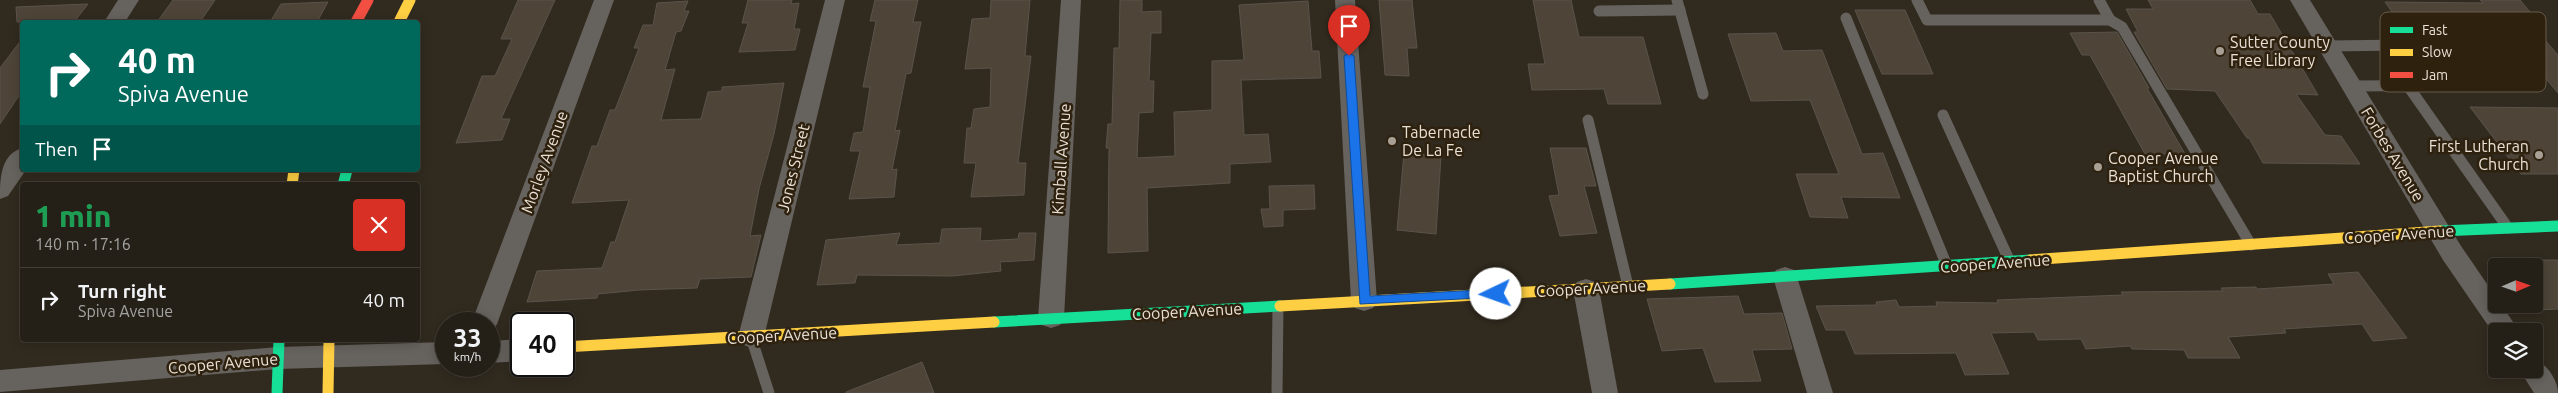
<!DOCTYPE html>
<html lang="en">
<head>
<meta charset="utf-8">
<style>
	:root { --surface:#252017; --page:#2d2820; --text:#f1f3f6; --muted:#a3a3a1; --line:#423e36 }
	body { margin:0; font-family:Ubuntu,sans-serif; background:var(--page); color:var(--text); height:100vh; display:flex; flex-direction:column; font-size:19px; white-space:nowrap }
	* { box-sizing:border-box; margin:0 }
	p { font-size:16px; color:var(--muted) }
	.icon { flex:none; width:28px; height:28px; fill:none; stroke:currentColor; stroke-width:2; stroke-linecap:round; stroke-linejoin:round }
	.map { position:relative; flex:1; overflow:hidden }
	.details { position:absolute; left:20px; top:182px; width:400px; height:160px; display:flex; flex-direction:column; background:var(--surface); border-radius:5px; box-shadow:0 2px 12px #0003,0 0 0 1px var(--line) }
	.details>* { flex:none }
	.banner { position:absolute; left:20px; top:20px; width:400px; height:152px; border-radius:5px; box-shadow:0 2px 12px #0003,0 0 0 1px var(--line); background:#00695c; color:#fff; overflow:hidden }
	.needle { width:32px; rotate:88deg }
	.tools { position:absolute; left:2488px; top:258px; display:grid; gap:10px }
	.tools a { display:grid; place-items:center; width:55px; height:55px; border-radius:5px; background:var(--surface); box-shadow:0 2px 12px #0003,0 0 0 1px var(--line); font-size:25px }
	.speed { position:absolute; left:435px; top:312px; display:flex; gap:10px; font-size:25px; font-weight:700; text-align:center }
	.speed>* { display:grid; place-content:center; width:65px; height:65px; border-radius:50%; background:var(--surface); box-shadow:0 2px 12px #0003,0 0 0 1px var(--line); line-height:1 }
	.speed small { font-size:12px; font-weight:400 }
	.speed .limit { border:2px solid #111; border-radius:8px; background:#fff; color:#111 }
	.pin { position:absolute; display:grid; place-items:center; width:42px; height:42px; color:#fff; margin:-51px -21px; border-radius:50% 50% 50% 0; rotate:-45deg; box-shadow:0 0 5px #0007 }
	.pin .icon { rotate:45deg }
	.me { position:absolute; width:55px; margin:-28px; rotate:267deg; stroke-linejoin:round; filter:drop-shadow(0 0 4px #0008) }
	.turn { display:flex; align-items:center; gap:18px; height:105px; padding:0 15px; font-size:22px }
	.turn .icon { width:65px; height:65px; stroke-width:2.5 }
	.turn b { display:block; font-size:35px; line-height:42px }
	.then { display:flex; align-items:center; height:48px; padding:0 15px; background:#0003; gap:10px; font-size:19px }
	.round { display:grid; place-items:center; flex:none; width:52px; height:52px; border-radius:5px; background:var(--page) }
	.overview { display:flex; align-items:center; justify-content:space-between; height:85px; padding:0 15px }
	h1 { font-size:30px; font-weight:800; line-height:38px; color:#1e9e55 }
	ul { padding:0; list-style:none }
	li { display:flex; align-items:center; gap:15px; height:65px; padding:0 15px; border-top:1px solid var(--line) }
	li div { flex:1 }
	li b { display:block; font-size:19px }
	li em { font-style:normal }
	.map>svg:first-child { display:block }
</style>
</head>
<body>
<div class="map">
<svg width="2558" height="393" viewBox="0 0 2558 393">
	<rect width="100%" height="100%" fill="#312a1f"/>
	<!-- building -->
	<g fill="#4e4538" stroke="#59534a">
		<path d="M173 0H215L200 22H157Z"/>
		<path d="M518 0H555L501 119H510L502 140 456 143 482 76H495L512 39H501Z"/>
		<path d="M748 0H792L791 4 799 3 794 29H800L795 50 739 52 748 23H742Z"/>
		<path d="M875 0H918L913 22H921L911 73 906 74 895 131 900 130 892 170 897 169 894 197 849 199 860 151H850L854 133 863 132 870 87H863L876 21H870Z"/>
		<path d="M991 0H1030L1025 56H1031L1018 163H1026L1024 195 971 197 976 163H964L967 128H971L974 109 990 107 991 68 965 69 972 19 990 18Z"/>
		<path d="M1120 0H1142V12L1161 11V33H1151L1149 81H1154L1153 112 1139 113 1137 158 1175 156 1174 112 1212 110V61L1244 60 1239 5 1308 1 1312 51H1319L1321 78 1241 80 1244 135 1268 134 1271 162 1230 164V183L1147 188 1148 251 1108 253 1109 148H1106L1108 124H1112L1114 48H1119Z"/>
		<path d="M1379 0H1412L1417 48H1407L1409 76 1385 75Z"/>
		<path d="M1533 0H1571L1579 37H1643L1661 104H1608L1604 89 1532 90 1528 64H1545Z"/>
		<path d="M2148 0H2250L2258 14H2270L2318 95 2296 94 2325 135 2341 136 2360 164 2263 163 2249 138H2247L2215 91 2167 89 2134 32H2138L2126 9H2153Z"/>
		<path d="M2480 0H2520L2546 31 2536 30 2558 55V93L2509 35 2407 33 2385 2 2483 3Z"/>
		<path d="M688 1 684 11H689L681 31 676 32 665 70 675 69 661 120 701 119 708 92 722 91V87L784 83 774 134 759 189 750 236 761 235 751 277 700 279 697 288 639 290 598 294 597 298 527 302 537 271 602 268 611 242H615L629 200 572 203 592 146H597L610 110H615L639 48H634L643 25H653L657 3Z"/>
		<path d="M328 2 317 22H270L281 4Z"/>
		<path d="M88 4 74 22H17L16 7Z"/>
		<path d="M1855 10H1905L1933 74H1882Z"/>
		<path d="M2117 32 2149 88H2147L2185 154H2145L2090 55H2082L2070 33Z"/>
		<path d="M1776 33 1783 51 1822 50 1862 154 1883 153 1900 198 1841 197 1848 218 1810 217 1796 174H1839L1810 100 1751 101 1728 34Z"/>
		<path d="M22 39V91L0 124V68Z"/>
		<path d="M2470 107 2558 108V174H2521Z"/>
		<path d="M1550 148H1586L1596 186H1584L1597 233 1560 236 1549 196 1559 195Z"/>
		<path d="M1404 153 1441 156 1436 234 1397 230Z"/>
		<path d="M1314 185 1315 209 1283 210V226L1264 227 1261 209H1270L1269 186Z"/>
		<path d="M981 228 980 241 1018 239 1019 233H1036L1034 260 1000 262 1001 271 952 276 857 275 855 283 817 285 826 240 900 233 896 245 940 243 942 229Z"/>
		<path d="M2534 260H2558V309L2539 310 2534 303Z"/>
		<path d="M2358 272 2407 338 2373 341 2362 324 2284 329 2286 333 2228 337 2240 358H2188L2184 350 2132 349 2130 346 2086 349 2081 339 2038 340 2034 332 1991 333 2009 374 1965 375 1956 353 1855 354 1845 330H1826L1816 306 1877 305 1876 302 1896 300 1899 307 1937 306 1936 302 1998 303 1997 300 2123 295 2121 292 2223 291 2221 288 2256 287 2257 289 2334 284 2328 274Z"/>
		<path d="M1738 296 1744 314 1782 313 1792 349 1752 350 1761 381 1715 382 1703 348 1662 351 1647 299Z"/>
		<path d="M922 362 934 393H846V392Z"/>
	</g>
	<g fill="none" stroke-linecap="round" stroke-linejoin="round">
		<!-- lane -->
		<g stroke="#66625e" stroke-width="11">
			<path d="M1677 0 1703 94"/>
			<path d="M1917 0 1927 20H2110L2099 0"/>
			<path d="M1599 11 1680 10"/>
			<path d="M1846 18 1947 266"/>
			<path d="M2110 20 2122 27 2251 245"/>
			<path d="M2328 46 2487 44 2519 85 2352 86"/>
			<path d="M2408 86 2508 228"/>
			<path d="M1943 115 2010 262"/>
			<path d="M1588 120 1628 286"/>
			<path d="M751 337 769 393"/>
			<path d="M1277 393 1278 306"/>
		</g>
		<!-- street -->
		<g fill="#66625e" fill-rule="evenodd">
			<path d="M118 0H139L125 22H104Z"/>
			<path d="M594 0H614L497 324 493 331 489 333V324H471Z"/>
			<path d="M825 0H845L764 337 760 344 751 348 742 344 738 337Z"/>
			<path d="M1061 0H1081L1064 318 1060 325 1051 328 1042 325 1038 318Z"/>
			<path d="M1335 0H1355L1377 301 1373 308 1364 311 1355 308 1351 301Z"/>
			<path d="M2290 0H2310L2461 246 2496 297V304H2501L2519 331H2496V337L2443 260Z"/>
			<path d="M22 148V170H26L8 196 0 199C0 179 0 155 22 148Z"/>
			<path d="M1785 267 1794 270 1797 277 1833 393H1807L1773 277 1776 270Z"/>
			<path d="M1586 279 1595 282 1599 289 1618 393H1592L1573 289 1577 282Z"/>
			<path d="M521 339V361L489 363V341Z"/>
			<path d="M446 342V364L278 369 0 392V370L278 347Z"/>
			<path d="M2534 359C2546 363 2558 380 2558 393H2534L2519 369H2534Z"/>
		</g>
		<!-- fast -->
		<g stroke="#16e098" stroke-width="11">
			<path d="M343 185 347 170"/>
			<path d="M2440 231 2558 226"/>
			<path d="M1670 284 2030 260"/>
			<path d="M994 322 1280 306"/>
			<path d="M277 393 279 340"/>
		</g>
		<!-- slow -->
		<g stroke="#ffcf43" stroke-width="11">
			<path d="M399 22 410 0"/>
			<path d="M292 185 294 170"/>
			<path d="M2030 260 2440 231"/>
			<path d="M1280 306 1670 284"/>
			<path d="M564 347 994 322"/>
			<path d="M328 393 329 340"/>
		</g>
		<!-- jam -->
		<path stroke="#f24e42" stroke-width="11" d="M356 22 368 0"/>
	</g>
	<!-- route -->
	<path fill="#1a73e8" stroke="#114b97" d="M1349 53 1354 56 1370 296 1496 289 1501 290V297L1360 304 1344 56Z"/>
	<!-- markers -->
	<g fill="#a9a095" stroke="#2e210e" stroke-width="2">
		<circle cx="2220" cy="51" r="5"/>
		<circle cx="1392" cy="141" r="5"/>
		<circle cx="2539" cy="155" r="5"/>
		<circle cx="2098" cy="167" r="5"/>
	</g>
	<g text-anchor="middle" stroke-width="5" stroke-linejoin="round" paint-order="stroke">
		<!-- poi labels -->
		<g font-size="16" fill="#e9e0d5" stroke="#2e210e" text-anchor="start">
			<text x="2230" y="48">Sutter County<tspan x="2230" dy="18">Free Library</tspan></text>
			<text x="1402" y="138">Tabernacle<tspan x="1402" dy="18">De La Fe</tspan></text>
			<text x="2529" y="152" text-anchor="end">First Lutheran<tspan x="2529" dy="18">Church</tspan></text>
			<text x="2108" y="164">Cooper Avenue<tspan x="2108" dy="18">Baptist Church</tspan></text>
		</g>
		<!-- street labels -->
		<g font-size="16" fill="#e9e0d5" stroke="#2e210e">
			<text transform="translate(2393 154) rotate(59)" y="6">Forbes Avenue</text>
			<text transform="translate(1061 159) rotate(-86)" y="6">Kimball Avenue</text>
			<text transform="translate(544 162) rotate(-70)" y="6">Morley Avenue</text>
			<text transform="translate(793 168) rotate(-76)" y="6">Jones Street</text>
			<text transform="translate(2399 234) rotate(-4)" y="6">Cooper Avenue</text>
			<text transform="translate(1995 263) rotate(-4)" y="6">Cooper Avenue</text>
			<text transform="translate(1591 288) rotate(-3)" y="6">Cooper Avenue</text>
			<text transform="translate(1187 311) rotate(-3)" y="6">Cooper Avenue</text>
			<text transform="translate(782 335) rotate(-3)" y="6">Cooper Avenue</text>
			<text transform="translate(223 363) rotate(-5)" y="6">Cooper Avenue</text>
		</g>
	</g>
	<!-- legend -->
	<rect x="2380" y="12" width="166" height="80" rx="8" fill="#2e210e" stroke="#665a4a" stroke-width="1"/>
	<rect x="2390" y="27" width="23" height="6" fill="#16e098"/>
	<rect x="2390" y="49" width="23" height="7" fill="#ffcf43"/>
	<rect x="2390" y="72" width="23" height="6" fill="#f24e42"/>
	<g font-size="14" fill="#e9e0d5">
		<text x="2422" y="35">Fast</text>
		<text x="2422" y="57">Slow</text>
		<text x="2422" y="80">Jam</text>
	</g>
</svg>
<div class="tools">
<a><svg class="needle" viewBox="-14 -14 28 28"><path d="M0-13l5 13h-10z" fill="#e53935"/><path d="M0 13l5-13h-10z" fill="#a3a3a1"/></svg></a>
<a><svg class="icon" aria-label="layers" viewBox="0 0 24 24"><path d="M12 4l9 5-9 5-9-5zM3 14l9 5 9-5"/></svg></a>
</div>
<div class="speed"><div>33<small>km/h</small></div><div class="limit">40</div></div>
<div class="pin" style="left:1349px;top:56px;background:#d93025"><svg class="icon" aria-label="arrive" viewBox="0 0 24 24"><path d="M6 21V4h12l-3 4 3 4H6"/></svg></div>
<svg class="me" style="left:1496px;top:294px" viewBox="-20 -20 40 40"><circle r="19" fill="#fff"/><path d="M0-13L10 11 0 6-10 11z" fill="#1a73e8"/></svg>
<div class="banner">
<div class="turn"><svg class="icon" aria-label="right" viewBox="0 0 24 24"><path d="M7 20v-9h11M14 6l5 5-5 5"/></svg><div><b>40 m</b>Spiva Avenue</div></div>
<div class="then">Then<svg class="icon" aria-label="arrive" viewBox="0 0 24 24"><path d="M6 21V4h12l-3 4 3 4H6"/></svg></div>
</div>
<section class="details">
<div class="overview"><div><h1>1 min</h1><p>140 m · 17:16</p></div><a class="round" style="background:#d93025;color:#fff"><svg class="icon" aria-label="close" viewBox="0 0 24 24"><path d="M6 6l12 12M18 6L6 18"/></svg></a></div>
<ul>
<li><svg class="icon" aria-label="right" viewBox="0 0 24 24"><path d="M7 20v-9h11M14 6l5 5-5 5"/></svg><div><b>Turn right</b><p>Spiva Avenue</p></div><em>40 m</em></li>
</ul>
</section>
</div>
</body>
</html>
